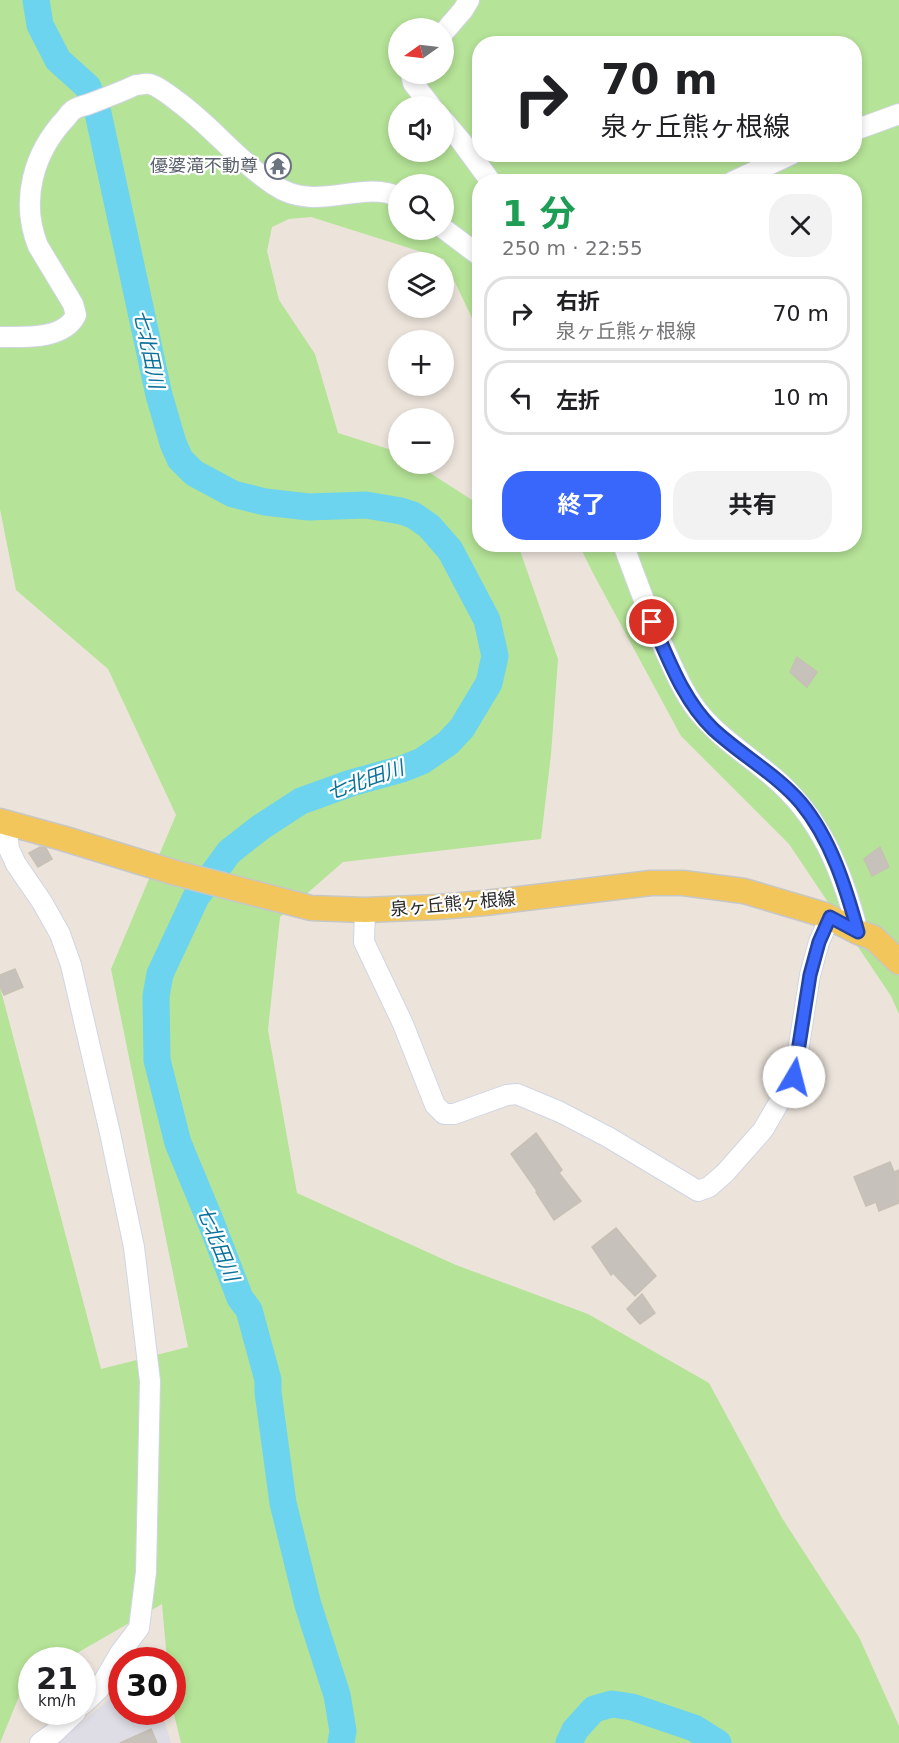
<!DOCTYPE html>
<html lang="ja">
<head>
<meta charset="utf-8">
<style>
	:root { --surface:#fff; --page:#f2f2f2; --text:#202124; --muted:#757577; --line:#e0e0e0; --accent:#3967fb }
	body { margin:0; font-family:"DejaVu Sans","Noto Sans JP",sans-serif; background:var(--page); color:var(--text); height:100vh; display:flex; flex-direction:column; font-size:22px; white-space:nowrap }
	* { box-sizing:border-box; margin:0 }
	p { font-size:20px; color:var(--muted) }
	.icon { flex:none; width:33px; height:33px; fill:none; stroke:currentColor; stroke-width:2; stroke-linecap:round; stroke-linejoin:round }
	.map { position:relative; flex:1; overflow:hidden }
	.sheet { position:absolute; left:472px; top:174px; width:390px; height:378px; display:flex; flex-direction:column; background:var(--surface); border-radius:24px; box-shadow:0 3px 9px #0003 }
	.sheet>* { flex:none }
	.hud { position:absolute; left:472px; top:36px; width:390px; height:126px; border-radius:24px; box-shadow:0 3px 9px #0003; background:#fff; color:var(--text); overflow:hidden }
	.needle { width:39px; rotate:256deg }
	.tools { position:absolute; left:388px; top:18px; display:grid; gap:12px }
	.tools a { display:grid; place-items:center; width:66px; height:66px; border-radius:50%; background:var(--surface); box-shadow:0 3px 9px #0003; font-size:30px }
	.speed { position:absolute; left:18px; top:1647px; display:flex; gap:12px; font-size:30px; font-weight:700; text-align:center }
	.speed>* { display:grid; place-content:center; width:78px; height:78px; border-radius:50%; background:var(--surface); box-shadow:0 3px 9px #0003; line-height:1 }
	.speed small { font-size:15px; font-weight:400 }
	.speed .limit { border:9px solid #d22; background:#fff; color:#111 }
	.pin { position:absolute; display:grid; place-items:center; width:51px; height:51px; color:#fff; margin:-26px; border:3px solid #fff; border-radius:50%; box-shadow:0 2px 6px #0007 }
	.me { position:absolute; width:66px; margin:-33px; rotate:8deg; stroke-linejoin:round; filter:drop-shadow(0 0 4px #0008) }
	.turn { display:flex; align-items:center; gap:21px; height:126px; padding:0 30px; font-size:27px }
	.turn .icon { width:78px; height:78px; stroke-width:2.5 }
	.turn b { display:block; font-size:42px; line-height:51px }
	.round { display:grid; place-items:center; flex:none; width:63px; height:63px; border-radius:24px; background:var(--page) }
	.summary { display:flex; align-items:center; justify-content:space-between; height:102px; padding:0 30px }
	h1 { font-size:36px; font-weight:700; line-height:45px; color:#1e9e55 }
	.primary-button { display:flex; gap:12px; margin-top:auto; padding:12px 30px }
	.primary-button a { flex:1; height:69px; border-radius:24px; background:var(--accent); color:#fff; font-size:24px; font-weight:700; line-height:69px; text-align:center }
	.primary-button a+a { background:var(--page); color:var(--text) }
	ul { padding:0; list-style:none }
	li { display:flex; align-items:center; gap:18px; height:75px; margin:0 12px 9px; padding:0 18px; border:3px solid var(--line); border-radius:24px }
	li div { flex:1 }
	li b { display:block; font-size:22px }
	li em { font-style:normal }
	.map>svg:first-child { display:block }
</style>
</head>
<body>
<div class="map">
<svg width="899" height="1743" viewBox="0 0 899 1743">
	<rect width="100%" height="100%" fill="#ece4db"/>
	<!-- industrial -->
	<path fill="#dedce4" d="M121 1684 122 1712H162L171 1743H57L105 1703Z"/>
	<!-- green -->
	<path fill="#b5e397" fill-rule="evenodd" d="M0 0H899V1014L891 996 789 844 681 736 594 575 579 545 855 544V182H480V335L444 259 311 217 289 219 272 227 267 251 279 300 315 354 338 433 398 452 399 464H416L480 505V544L518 545 558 659 551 754 541 839 343 862 280 917 268 1030 297 1193 456 1265 588 1314 709 1383 782 1518 859 1637 899 1726V1743H181L173 1710 172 1660H167L162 1604 65 1660H32L31 1680 24 1684 0 1743V987L101 1369 188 1347 111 969 176 815 108 669 16 590 0 509ZM399 28H444V74H399ZM480 44H855V154H480ZM399 106H444V152H399ZM399 184H444V230H399Z"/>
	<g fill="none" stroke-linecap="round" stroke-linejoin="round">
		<!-- river -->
		<g stroke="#6cd4ef" stroke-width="27">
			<path d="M36 0 40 25 58 60 88 87 98 113 159 395 173 443 180 459 194 473 233 494 265 502 309 507 366 505 401 511 413 515 429 526 450 550 487 620 495 656 489 683 462 728 448 743 422 761 402 769 351 783 301 801 261 827 229 852 196 897 160 974 156 996 157 1060 178 1143 212 1225 240 1298 249 1310 268 1380V1392L283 1503 308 1605 337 1695 343 1731 341 1743"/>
			<path d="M569 1743 575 1730 594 1709 612 1704 632 1707 694 1728 718 1743"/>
		</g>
	</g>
	<!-- building -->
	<g fill="#c7c1bb" stroke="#c7c0b5" stroke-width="1.5">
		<path d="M797 657 817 672 807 687 790 672Z"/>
		<path d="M40 847 46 848 52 859 38 867 29 853Z"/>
		<path d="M880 847 889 867 872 876 864 859Z"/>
		<path d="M15 969 23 987 4 995 0 986V975Z"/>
		<path d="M536 1133 562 1170 559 1173 581 1201 554 1220 536 1192 537 1191 511 1154Z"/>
		<path d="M890 1162 894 1172 899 1170V1203L879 1211 876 1202 866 1206 854 1177Z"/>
		<path d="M616 1228 656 1276 635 1296 613 1273 611 1275 592 1247Z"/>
		<path d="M642 1294 655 1313 640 1324 627 1309Z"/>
		<path d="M151 1729 157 1743H120Z"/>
	</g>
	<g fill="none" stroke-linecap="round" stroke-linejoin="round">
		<defs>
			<g id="minor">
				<path d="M444 32 463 10 469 0"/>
				<path d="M411 74 413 83 431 106"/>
				<path d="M444 121 461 141 491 182"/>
				<path d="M855 130 899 114"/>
				<path d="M732 182 792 154"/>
				<path d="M444 229 480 256"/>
				<path d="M0 337C24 337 64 340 76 315L73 304 38 246C20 201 33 153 66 118 68 116 69 113 72 111 76 107 84 106 89 104 105 98 121 92 136 85 141 85 145 83 150 84 160 87 169 95 177 101 212 126 238 161 274 185 316 214 362 179 399 197"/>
				<path d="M623 544C636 579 648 613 663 646 673 668 682 690 697 710 718 737 746 754 772 776 821 817 842 871 858 932"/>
				<path d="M6 823 9 849 16 864 42 902 60 934 71 965 110 1133 134 1247 150 1381 146 1572 139 1628 120 1653 99 1689 82 1705"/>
				<path d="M365 910 364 942 403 1024 435 1105 444 1114H454L507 1095 517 1094 560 1112 608 1137 698 1191 709 1187 725 1173 763 1130 794 1077 810 975 819 942 830 917"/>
				<path d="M40 1743 54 1733 76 1712"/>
			</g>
			<path id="major" d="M0 821 62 838 176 873 311 908 365 910 438 907 485 903 651 883H683L744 891 825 915 858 932 874 938 899 962"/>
		</defs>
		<!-- minor casing -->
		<use href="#minor" stroke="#d0d5e3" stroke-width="22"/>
		<!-- major casing -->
		<use href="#major" stroke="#c7c7c7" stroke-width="27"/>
		<!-- minor -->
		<use href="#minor" stroke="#fff" stroke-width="20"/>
		<!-- major -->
		<use href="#major" stroke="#f2c65a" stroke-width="24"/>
	</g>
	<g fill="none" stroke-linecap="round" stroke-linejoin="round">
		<defs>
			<path id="route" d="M652 622C669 660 683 700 713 729 741 755 776 774 801 803 831 839 846 888 858 932L830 917 819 942 810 975 794 1077"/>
		</defs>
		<!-- route casing -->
		<use href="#route" stroke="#2543a3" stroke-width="15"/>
		<!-- route -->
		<use href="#route" stroke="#3967fb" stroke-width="10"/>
	</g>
	<!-- icons -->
	<defs>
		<symbol id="temple-ring" viewBox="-11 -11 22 22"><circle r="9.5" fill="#fff" stroke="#6b7280" stroke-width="1.5"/><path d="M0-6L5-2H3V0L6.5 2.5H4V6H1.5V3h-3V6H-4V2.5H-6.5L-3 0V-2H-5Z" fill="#6b7280"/></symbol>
	</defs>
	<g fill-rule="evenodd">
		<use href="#temple-ring" x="263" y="151" width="30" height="30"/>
	</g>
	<g text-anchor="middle" stroke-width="4.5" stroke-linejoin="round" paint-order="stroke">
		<!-- worship labels -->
		<g font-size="18" fill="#5b616d" stroke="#fff" text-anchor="end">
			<text x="258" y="172">優婆滝不動尊</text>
		</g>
		<!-- street labels -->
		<g font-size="18" fill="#292929" stroke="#fff">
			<text transform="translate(453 904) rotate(-5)" y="6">泉ヶ丘熊ヶ根線</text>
		</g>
		<!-- water labels -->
		<g font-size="20" font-style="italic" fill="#0c719b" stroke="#fff">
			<text transform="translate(149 349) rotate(78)" y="7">七北田川</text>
			<text transform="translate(365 780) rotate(-19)" y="7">七北田川</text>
			<text transform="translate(218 1243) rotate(68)" y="7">七北田川</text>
		</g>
	</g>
</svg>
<div class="tools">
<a><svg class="needle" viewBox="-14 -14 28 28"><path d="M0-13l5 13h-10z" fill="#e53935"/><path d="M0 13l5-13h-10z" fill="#757577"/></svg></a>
<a><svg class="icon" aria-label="sound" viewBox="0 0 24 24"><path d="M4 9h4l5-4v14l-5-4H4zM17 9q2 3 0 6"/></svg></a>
<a><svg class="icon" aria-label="search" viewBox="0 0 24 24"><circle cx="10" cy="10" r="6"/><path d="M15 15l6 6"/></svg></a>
<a><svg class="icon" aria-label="layers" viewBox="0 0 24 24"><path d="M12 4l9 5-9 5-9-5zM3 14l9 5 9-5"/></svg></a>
<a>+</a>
<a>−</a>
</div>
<div class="speed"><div>21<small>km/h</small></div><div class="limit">30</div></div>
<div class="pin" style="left:652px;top:622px;background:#d93025"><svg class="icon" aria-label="arrive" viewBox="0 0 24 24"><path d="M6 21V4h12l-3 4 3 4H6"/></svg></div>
<svg class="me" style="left:794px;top:1077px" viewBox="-20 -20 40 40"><circle r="19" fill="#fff"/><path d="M0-13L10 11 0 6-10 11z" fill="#3967fb"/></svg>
<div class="hud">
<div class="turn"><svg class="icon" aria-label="right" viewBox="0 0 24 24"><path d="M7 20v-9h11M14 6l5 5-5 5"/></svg><div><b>70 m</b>泉ヶ丘熊ヶ根線</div></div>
</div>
<section class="sheet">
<div class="summary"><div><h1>1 分</h1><p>250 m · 22:55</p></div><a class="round"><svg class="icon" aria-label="close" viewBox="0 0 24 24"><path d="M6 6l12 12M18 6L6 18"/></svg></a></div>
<ul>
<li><svg class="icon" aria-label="right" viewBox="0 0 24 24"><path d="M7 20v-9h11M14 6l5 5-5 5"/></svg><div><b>右折</b><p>泉ヶ丘熊ヶ根線</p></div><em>70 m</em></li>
<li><svg class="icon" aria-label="left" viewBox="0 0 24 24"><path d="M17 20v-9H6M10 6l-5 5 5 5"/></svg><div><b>左折</b></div><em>10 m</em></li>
</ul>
<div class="primary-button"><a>終了</a><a>共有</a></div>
</section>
</div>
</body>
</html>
